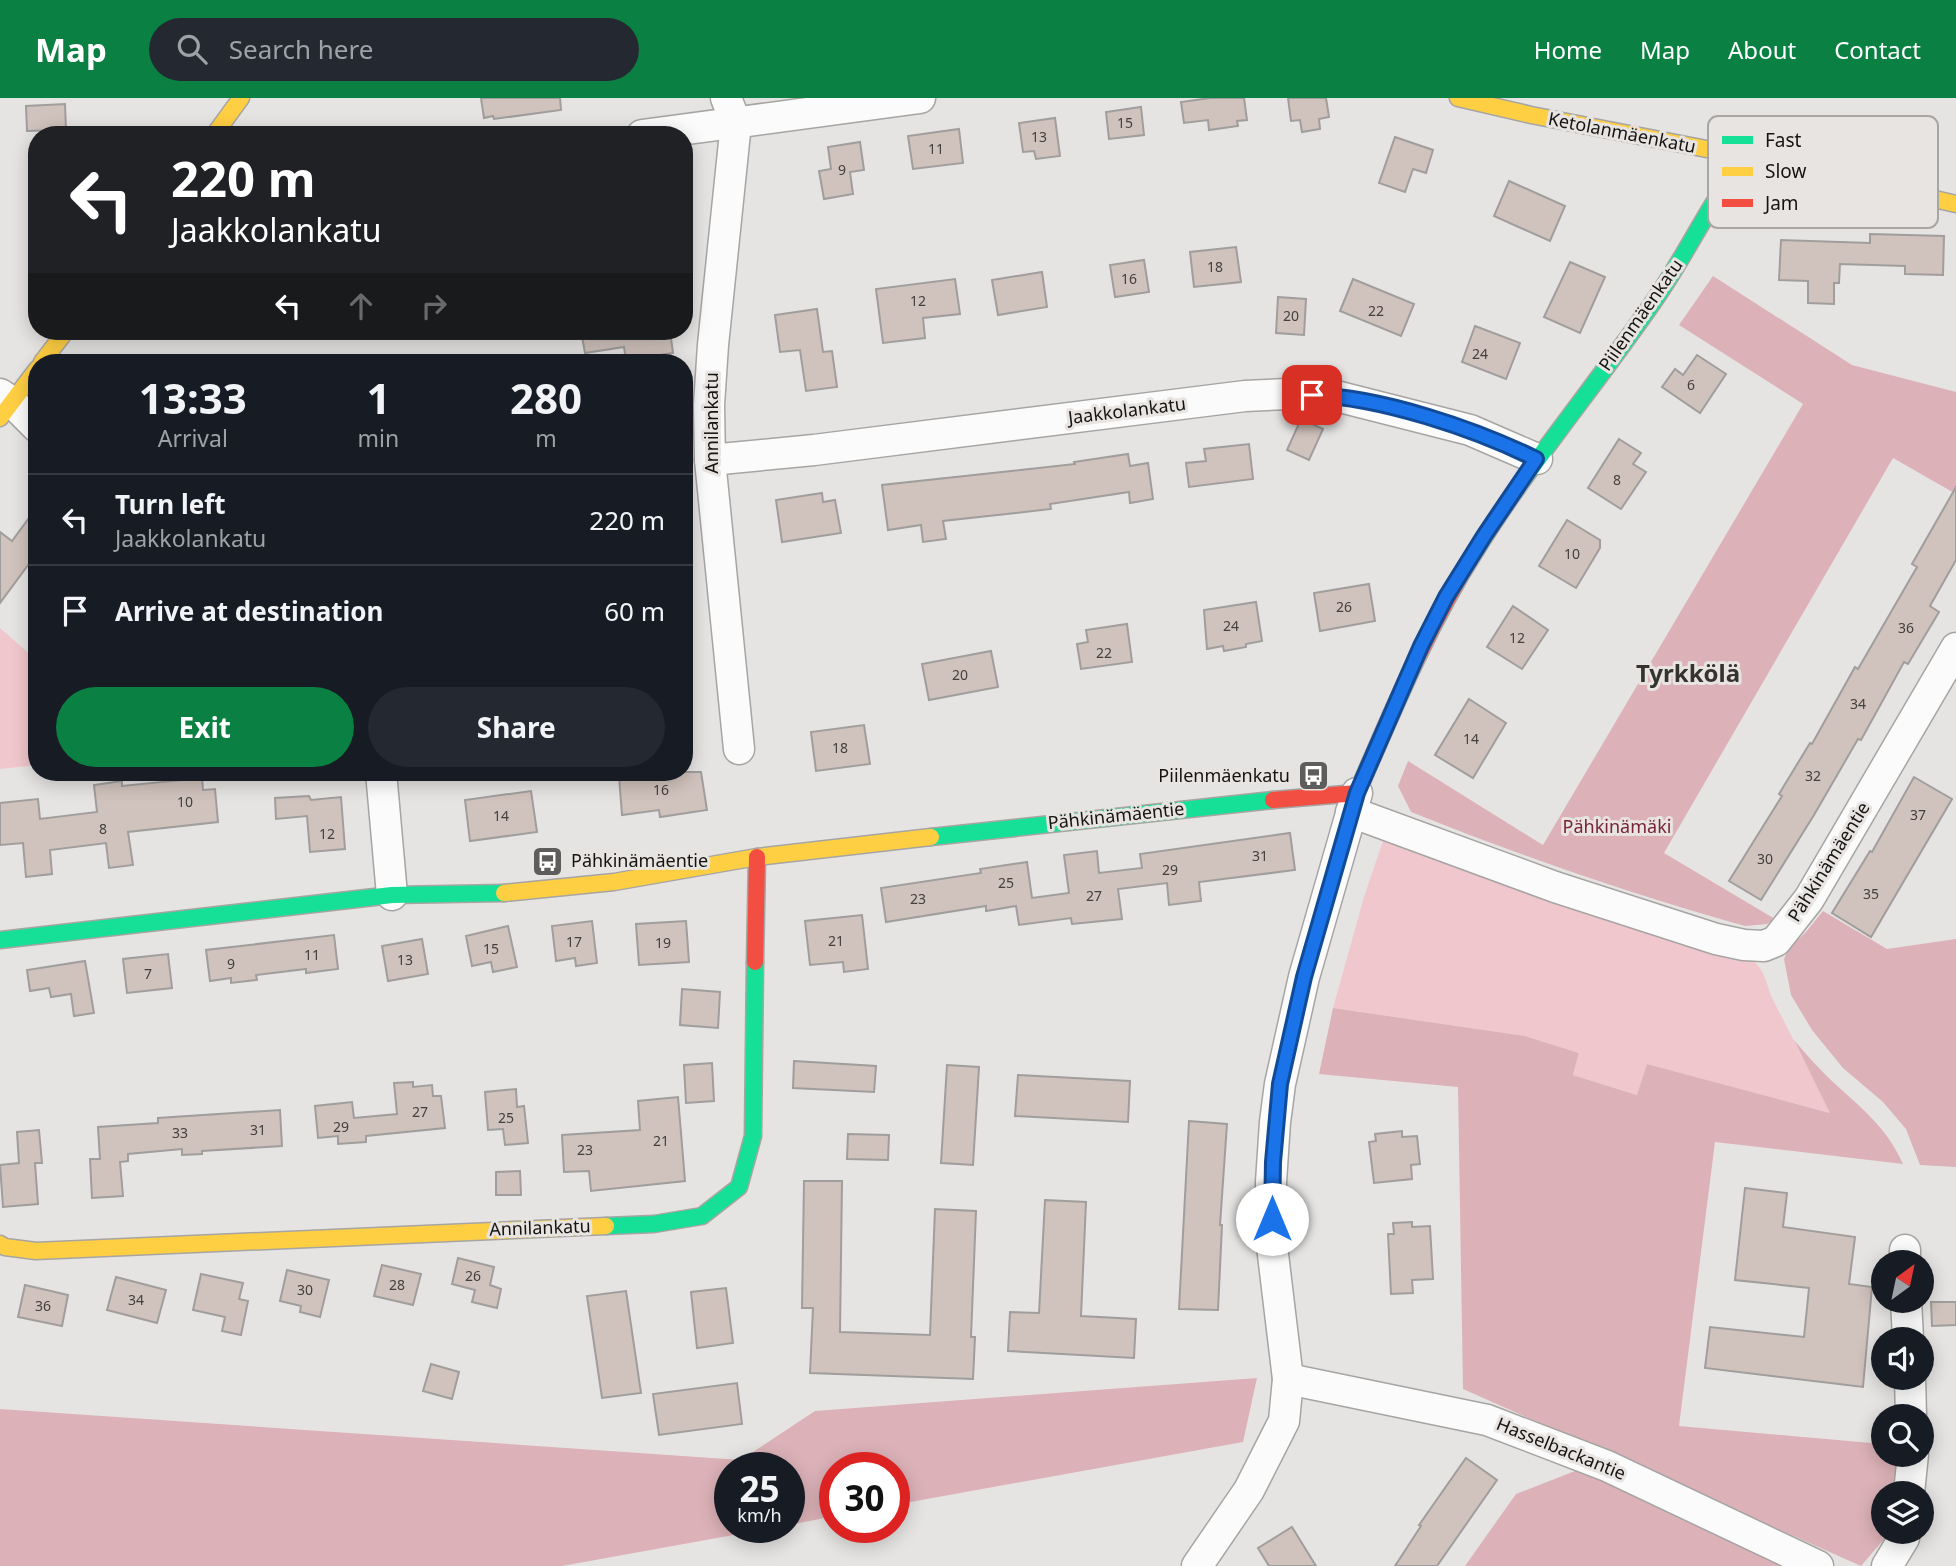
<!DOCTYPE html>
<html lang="en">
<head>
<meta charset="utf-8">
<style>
	:root { --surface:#171b24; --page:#242831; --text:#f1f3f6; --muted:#9ea1a6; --line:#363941; --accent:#0b8043 }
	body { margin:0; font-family:"Noto Sans",sans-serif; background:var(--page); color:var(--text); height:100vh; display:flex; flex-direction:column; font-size:26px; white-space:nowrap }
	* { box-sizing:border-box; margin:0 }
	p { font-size:23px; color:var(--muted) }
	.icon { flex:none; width:38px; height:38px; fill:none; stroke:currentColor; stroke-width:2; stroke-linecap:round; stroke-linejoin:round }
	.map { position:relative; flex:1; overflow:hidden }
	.drawer { position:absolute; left:28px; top:256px; width:665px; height:427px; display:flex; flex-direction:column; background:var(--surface); border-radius:28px; box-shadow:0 4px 18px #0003 }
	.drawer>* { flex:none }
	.hud { position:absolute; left:28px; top:28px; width:665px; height:214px; border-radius:28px; box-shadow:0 4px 18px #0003; background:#202124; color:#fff; overflow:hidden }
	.needle { width:46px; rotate:33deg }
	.controls { position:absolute; left:1871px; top:1152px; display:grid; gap:14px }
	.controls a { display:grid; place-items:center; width:63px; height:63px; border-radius:50%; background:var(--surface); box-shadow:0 4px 18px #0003; font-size:35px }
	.speed { position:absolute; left:714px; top:1354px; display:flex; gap:14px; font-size:35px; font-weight:700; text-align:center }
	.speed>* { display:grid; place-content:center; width:91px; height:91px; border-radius:50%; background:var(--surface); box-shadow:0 4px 18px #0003; line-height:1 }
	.speed small { font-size:18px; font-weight:400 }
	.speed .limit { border:10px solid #d22; background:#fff; color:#111 }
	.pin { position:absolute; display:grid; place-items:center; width:60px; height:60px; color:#fff; margin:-30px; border-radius:14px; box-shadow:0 4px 10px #0006 }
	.me { position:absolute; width:77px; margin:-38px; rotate:0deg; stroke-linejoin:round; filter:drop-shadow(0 0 5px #0008) }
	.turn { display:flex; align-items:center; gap:24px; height:147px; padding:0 28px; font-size:32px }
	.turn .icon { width:91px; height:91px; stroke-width:2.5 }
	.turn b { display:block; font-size:49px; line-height:60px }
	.lanes { display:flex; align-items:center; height:66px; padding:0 28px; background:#0003; justify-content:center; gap:35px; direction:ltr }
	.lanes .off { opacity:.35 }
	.eta { display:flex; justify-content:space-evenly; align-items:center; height:119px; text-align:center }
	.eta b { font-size:42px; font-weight:700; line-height:49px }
	.cta { display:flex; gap:14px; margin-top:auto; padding:14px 28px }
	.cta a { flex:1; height:80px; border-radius:42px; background:var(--accent); color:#fff; font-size:28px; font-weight:700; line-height:80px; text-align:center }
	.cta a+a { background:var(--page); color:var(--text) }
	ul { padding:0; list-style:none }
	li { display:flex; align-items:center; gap:21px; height:91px; padding:0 28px; border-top:2px solid var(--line) }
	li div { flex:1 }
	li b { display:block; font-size:26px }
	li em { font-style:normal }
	header { display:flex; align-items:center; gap:42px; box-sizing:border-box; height:98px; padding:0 35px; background:var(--accent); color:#fff }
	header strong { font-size:33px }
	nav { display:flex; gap:38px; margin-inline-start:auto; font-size:24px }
	.search { width:490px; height:63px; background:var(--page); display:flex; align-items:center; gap:18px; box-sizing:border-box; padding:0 24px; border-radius:38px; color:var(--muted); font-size:26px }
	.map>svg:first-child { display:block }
</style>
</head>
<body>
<header>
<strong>Map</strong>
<div class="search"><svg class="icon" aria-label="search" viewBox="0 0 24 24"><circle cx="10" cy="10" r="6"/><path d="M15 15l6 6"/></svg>Search here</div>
<nav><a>Home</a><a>Map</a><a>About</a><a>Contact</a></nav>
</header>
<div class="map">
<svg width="1956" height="1468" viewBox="0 0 1956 1468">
	<rect width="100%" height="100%" fill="#e6e4e2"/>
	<!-- green -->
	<g fill="#f0c7cc">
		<path d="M0 530 33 559H37V667L0 671Z"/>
		<path d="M1385 737 1743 856C1762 865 1765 879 1771 898L1831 1015 1647 966 1638 997 1573 977 1579 955 1525 938 1333 910 1364 799Z"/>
	</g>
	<!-- forest -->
	<g fill="#dcb2b8">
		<path d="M1713 178 1852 267 1956 294V396L1893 360 1664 755 1775 821 1767 826 1745 828C1631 796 1521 758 1411 714L1398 688 1408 663 1543 747 1803 306 1679 227Z"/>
		<path d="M1823 813 1887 851 1956 841V1069L1920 1067 1906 1031 1883 1004 1843 970 1812 932 1791 897 1784 861 1789 850 1806 834Z"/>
		<path d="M1333 910 1525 938 1579 955 1573 977 1637 997 1647 966 1830 1015 1794 942C1806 956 1818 970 1832 983 1861 1010 1886 1028 1903 1066L1715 1044 1679 1328 1883 1346V1356H1896L1897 1395H1883V1433H1891L1861 1468 1463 1291 1458 989 1319 976Z"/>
		<path d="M1257 1280 1243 1344 894 1407V1370H835V1418L789 1427V1370H730V1430H772L562 1468H0V1311L741 1362 815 1313Z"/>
		<path d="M1580 1371 1782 1468H1465L1516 1396Z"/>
	</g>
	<!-- building -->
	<g fill="#d0c2bc" stroke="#a09e9d" stroke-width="2">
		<path d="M481 0H560L561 12 494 21 493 18 484 20Z"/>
		<path d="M1210 0H1244L1247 22 1237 23 1238 28 1209 32 1208 22 1184 25 1181 4Z"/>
		<path d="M1288 0H1326L1329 19 1319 21 1320 31 1302 34 1300 22 1291 23Z"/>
		<path d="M65 6 66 32 27 33 26 8Z"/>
		<path d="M1141 9 1144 37 1109 41 1106 14Z"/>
		<path d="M1055 20 1060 58 1036 61 1034 53 1023 54 1019 25Z"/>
		<path d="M959 31 963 65 913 71 908 38Z"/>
		<path d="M1395 39 1433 52 1426 75 1413 71 1405 94 1379 85Z"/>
		<path d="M860 44 864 72 850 74 853 96 824 101 819 73 831 71 828 49Z"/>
		<path d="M1509 83 1565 108 1550 143 1494 118Z"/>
		<path d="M1870 136 1944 138 1943 177 1905 176V168L1840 166 1839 185H1834V206L1808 205V183L1779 182 1781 142 1870 145Z"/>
		<path d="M1236 149 1241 184 1194 189 1190 154Z"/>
		<path d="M1144 162 1149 194 1115 199 1110 167Z"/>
		<path d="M1570 164 1605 179 1580 235 1544 219Z"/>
		<path d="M1042 174 1047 209 998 217 992 182Z"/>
		<path d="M955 181 960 216 923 220 925 240 883 245 876 191Z"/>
		<path d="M1353 181 1414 206 1401 238 1340 213Z"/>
		<path d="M1278 199 1306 201 1304 237 1276 235Z"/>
		<path d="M817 211 823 254 832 253 837 289 806 293 800 252 780 254 775 217Z"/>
		<path d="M1475 228 1520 245 1506 281 1462 264Z"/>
		<path d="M581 233H670L673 255 626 262 624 249 585 255Z"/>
		<path d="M1697 257 1726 276 1700 315 1662 289 1675 271 1683 277Z"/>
		<path d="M1301 321 1323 331 1309 362 1287 352Z"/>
		<path d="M1619 341 1641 355 1633 366 1646 374 1621 411 1588 390Z"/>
		<path d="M1249 346 1253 381 1189 389 1186 365 1206 363 1204 351Z"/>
		<path d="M1128 356 1130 368 1148 365 1153 401 1130 405 1129 394 1050 406 1051 411 943 423 946 441 923 444 921 427 888 432 882 387 1075 366 1074 364Z"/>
		<path d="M1956 389V462L1930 508 1939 514 1908 566 1904 564 1861 642 1858 641 1814 717 1761 802 1729 783 1782 698 1779 696 1810 645 1812 646 1855 569 1858 571 1917 469 1912 466Z"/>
		<path d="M822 395 823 404 835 402 841 435 782 444 776 402Z"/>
		<path d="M37 409V455L0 505V434L12 443Z"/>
		<path d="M1567 422 1600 442V450L1576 490 1539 468Z"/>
		<path d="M1369 486 1375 523 1320 533 1314 495Z"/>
		<path d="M1256 504 1262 543 1246 546V549L1224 553 1223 548 1207 551 1204 512Z"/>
		<path d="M1513 508 1548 532 1522 571 1487 549Z"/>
		<path d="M1127 526 1132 564 1081 571 1077 546 1088 544 1086 532Z"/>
		<path d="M991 553 998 589 929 602 922 566Z"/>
		<path d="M1469 601 1506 625 1473 680 1435 657Z"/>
		<path d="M864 627 870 666 816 673 811 634Z"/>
		<path d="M645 674H701L707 712 660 719 659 712 622 717 619 678Z"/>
		<path d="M1914 679 1952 701 1871 839 1832 815 1870 753 1872 754Z"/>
		<path d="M202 680 203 692 215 691 218 724 128 734 133 767 109 770 106 745 50 752 52 776 26 779 23 745 0 747V705L38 701 40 721 97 714 94 687 122 683V688Z"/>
		<path d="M531 693 537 734 470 743 465 702Z"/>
		<path d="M309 698 311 702 341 699 345 751 310 754 307 718 276 721 275 700Z"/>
		<path d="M1290 735 1295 772 1199 784 1201 803 1169 807 1167 785 1118 791 1122 821 1072 826 1071 820 1019 827 1016 808 986 813V808L886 824 881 790 981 775 980 771 1027 764 1032 800 1069 795 1064 757 1097 753 1099 775 1142 770 1140 756Z"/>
		<path d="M862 817 868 871 844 874 843 864 810 867 805 823Z"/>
		<path d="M592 823 597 865 576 868 575 860 556 863 552 828Z"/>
		<path d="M686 823 689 864 639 867 636 826Z"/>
		<path d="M508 828 517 869 493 874 491 864 472 868 466 838Z"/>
		<path d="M334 837 338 871 306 875V871L256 877 257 882 231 885V880L210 883 206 852Z"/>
		<path d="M422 841 428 876 388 883 382 848Z"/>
		<path d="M168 856 172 890 127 895 123 861Z"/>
		<path d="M85 863 94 915 74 918 71 896 51 899 49 890 30 893 27 872Z"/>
		<path d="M682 891 720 894 718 930 680 927Z"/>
		<path d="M794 963 876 968 874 994 793 990Z"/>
		<path d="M712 965 714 1003 686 1005 684 967Z"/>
		<path d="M947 967 979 969 973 1067 941 1065Z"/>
		<path d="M1018 977 1130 983 1128 1024 1015 1018Z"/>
		<path d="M413 984V989L432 987 433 998H441L445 1030 366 1038V1044L338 1046V1038L318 1040 315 1008 352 1004 354 1020 397 1016 394 985Z"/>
		<path d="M516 991 517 1009 524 1008 528 1045 505 1047 503 1031 488 1032 485 994Z"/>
		<path d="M678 999 685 1083 591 1093 589 1073 564 1074 562 1037 640 1032 638 1003Z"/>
		<path d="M280 1012 282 1048 202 1053V1056L182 1057V1051L128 1056V1063L120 1064 123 1098 92 1100 90 1061H100L98 1029 158 1025V1020Z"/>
		<path d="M1189 1023 1227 1026 1220 1127H1222L1218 1212 1179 1211Z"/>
		<path d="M39 1032 42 1065H35L38 1106 3 1109 0 1067 19 1065 17 1034Z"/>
		<path d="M1402 1033V1039L1417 1038 1420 1066 1411 1067 1412 1081 1374 1085 1369 1044 1376 1043 1375 1036Z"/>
		<path d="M848 1036 889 1037 888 1062 847 1061Z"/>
		<path d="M520 1073 521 1097H496V1074Z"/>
		<path d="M804 1083H842L840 1234 930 1237 935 1111 976 1113 971 1239H975L973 1281 810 1275 813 1210H802Z"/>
		<path d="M1745 1090 1787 1095 1783 1129 1855 1139 1849 1186 1872 1189 1863 1289 1705 1270 1710 1229 1804 1239 1809 1190 1735 1182Z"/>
		<path d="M1045 1102 1086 1104 1081 1218 1136 1221 1134 1260 1008 1253 1010 1214 1039 1215Z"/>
		<path d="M1412 1124V1129L1430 1128 1433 1181 1412 1182 1413 1195 1391 1196 1388 1136H1394L1393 1125Z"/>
		<path d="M458 1160 494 1169 490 1187 501 1191 497 1210 472 1204 475 1192 452 1186Z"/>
		<path d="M382 1167 421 1176 413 1207 374 1198Z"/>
		<path d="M287 1172 329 1182 320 1219 300 1214 301 1208 280 1203Z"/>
		<path d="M201 1176 243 1185 239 1201 248 1203 241 1237 222 1233 225 1219 193 1212Z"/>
		<path d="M116 1179 166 1192 157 1225 107 1212Z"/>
		<path d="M25 1187 68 1197 62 1228 18 1219Z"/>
		<path d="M726 1190 733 1245 697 1250 691 1194Z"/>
		<path d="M626 1193 641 1295 602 1300 587 1198Z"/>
		<path d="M1931 1204H1956V1227L1932 1228Z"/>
		<path d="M431 1266 459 1274 452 1301 423 1293Z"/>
		<path d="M737 1285 742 1326 659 1337 653 1296Z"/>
		<path d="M1466 1360 1497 1382 1437 1468H1395L1421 1428 1419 1427Z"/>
		<path d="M1292 1429 1316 1468H1269L1258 1450Z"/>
	</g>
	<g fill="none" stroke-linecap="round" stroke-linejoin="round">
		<defs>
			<g id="street">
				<path d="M726 0 736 25 713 247 709 307 710 362 739 651"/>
				<path d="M642 37 920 0"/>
				<path d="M0 296 12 304 37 329"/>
				<path d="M710 362 814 352 1245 298 1288 296 1336 298 1470 332 1537 361"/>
				<path d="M381 674 392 797"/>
				<path d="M1351 714 1555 789 1716 841 1744 847 1764 848 1776 843 1809 801 1956 550"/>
				<path d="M1905 1152V1164"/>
				<path d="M1906 1202 1908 1241"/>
				<path d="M1910 1279 1911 1318"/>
				<path d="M1288 1281 1487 1322 1607 1368 1818 1468"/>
				<path d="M1909 1395 1913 1356"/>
				<path d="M1197 1468 1249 1392 1284 1323 1288 1281 1271 1140V1084L1275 1024 1280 986 1304 879 1357 695"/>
				<path d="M1887 1468 1904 1440 1905 1433"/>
			</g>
			<g id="fast">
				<path d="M1476 452C1530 365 1596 287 1654 203 1687 156 1710 103 1746 59"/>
				<path d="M931 739 1273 702"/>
				<path d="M0 842 392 797 504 795"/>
				<path d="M606 1128 654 1126 702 1118 739 1089 753 1038 755 864"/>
			</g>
			<g id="slow">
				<path d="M1458 0 1531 17 1774 64 1956 106"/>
				<path d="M214 37 241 0"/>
				<path d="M42 264 66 233"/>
				<path d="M0 320 37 271"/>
				<path d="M504 795 614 784 757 759 931 739"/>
				<path d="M0 1146 5 1149 36 1153 606 1128"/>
			</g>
			<g id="jam">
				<path d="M1273 702 1357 695C1393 612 1427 529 1476 452"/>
				<path d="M755 864 757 759"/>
			</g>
		</defs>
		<!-- street casing -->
		<use href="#street" stroke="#a6a5a3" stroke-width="33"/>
		<!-- fast casing -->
		<use href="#fast" stroke="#a6a5a3" stroke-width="19"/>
		<!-- slow casing -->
		<use href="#slow" stroke="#a6a5a3" stroke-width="19"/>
		<!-- jam casing -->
		<use href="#jam" stroke="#a6a5a3" stroke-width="19"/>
		<!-- street -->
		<use href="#street" stroke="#fbfbfb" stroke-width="30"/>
		<!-- fast -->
		<use href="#fast" stroke="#16e098" stroke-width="16"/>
		<!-- slow -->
		<use href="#slow" stroke="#ffcf43" stroke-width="16"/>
		<!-- jam -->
		<use href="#jam" stroke="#f24e42" stroke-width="16"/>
	</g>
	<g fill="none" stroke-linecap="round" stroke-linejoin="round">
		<defs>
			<path id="route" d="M1272 1121 1273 1064 1280 986 1304 879 1357 695 1421 548 1446 499 1484 438 1536 361C1475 331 1381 299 1312 297"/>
		</defs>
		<!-- route casing -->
		<use href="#route" stroke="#114b97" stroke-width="18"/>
		<!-- route -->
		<use href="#route" stroke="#1a73e8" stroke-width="12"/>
	</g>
	<!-- icons -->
	<defs>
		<symbol id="bus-square" viewBox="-11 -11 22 22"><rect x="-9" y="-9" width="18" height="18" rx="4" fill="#5e5d5b" stroke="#e7e4e1"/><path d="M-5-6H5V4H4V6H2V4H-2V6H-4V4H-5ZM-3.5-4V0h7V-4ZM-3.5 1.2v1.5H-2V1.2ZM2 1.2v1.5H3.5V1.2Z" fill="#fff"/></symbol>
	</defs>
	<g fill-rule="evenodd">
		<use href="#bus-square" x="1296" y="660" width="35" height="35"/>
		<use href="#bus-square" x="530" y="746" width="35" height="35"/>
	</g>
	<g text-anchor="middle" stroke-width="6" stroke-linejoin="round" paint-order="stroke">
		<!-- number labels -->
		<g font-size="14" fill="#44403d">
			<text x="1125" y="30">15</text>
			<text x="1039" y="44">13</text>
			<text x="936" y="56">11</text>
			<text x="842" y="77">9</text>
			<text x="1215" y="174">18</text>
			<text x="1129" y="186">16</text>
			<text x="918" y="208">12</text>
			<text x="1376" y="218">22</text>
			<text x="1291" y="223">20</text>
			<text x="1480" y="261">24</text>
			<text x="1691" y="292">6</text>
			<text x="1617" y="387">8</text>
			<text x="1572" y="461">10</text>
			<text x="1344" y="514">26</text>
			<text x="1231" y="533">24</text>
			<text x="1906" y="535">36</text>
			<text x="1517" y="545">12</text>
			<text x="1104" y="560">22</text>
			<text x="960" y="582">20</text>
			<text x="1858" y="611">34</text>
			<text x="1471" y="646">14</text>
			<text x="840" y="655">18</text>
			<text x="1813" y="683">32</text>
			<text x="661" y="697">16</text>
			<text x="185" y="709">10</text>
			<text x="1918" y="722">37</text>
			<text x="501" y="723">14</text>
			<text x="103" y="736">8</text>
			<text x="327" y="741">12</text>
			<text x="1260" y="763">31</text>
			<text x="1765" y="766">30</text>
			<text x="1170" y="777">29</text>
			<text x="1006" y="790">25</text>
			<text x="1871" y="801">35</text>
			<text x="1094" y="803">27</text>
			<text x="918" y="806">23</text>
			<text x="836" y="848">21</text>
			<text x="574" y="849">17</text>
			<text x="663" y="850">19</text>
			<text x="491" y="856">15</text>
			<text x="312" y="862">11</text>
			<text x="405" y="867">13</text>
			<text x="231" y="871">9</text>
			<text x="148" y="881">7</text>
			<text x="420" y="1019">27</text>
			<text x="506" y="1025">25</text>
			<text x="341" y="1034">29</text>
			<text x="258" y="1037">31</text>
			<text x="180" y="1040">33</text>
			<text x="661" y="1048">21</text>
			<text x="585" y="1057">23</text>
			<text x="473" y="1183">26</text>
			<text x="397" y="1192">28</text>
			<text x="305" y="1197">30</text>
			<text x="136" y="1207">34</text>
			<text x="43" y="1213">36</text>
		</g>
		<!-- street labels -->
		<g font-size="18" fill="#151413" stroke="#e7e4e1">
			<text transform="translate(1622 35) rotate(11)" y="6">Ketolanmäenkatu</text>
			<text transform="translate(1641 217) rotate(-55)" y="6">Piilenmäenkatu</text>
			<text transform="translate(1127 313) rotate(-7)" y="6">Jaakkolankatu</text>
			<text transform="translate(712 325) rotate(-90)" y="6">Annilankatu</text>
			<text transform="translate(1116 718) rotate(-6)" y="6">Pähkinämäentie</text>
			<text transform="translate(1829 764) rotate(-58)" y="6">Pähkinämäentie</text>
			<text transform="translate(540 1130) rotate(-2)" y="6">Annilankatu</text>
			<text transform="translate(1561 1351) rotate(22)" y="6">Hasselbackantie</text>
		</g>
		<!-- poi labels -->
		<g font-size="18" fill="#151413" stroke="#e7e4e1" text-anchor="end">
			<text x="1290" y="684">Piilenmäenkatu</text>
			<text x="571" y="769" text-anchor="start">Pähkinämäentie</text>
		</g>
		<!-- park labels -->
		<g font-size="18" fill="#792238" stroke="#e7e4e1">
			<text x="1617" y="735">Pähkinämäki</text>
		</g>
		<!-- district labels -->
		<g font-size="24" font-weight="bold" fill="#353330" stroke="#e7e4e1">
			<text x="1688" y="584">Tyrkkölä</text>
		</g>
	</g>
	<!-- legend -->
	<rect x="1708" y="18" width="230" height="112" rx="10" fill="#e7e4e1" stroke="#a8a6a3" stroke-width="2"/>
	<rect x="1722" y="38" width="31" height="8" fill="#16e098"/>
	<rect x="1722" y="69" width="31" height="9" fill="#ffcf43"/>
	<rect x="1722" y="101" width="31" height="8" fill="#f24e42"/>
	<g font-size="19" fill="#151413">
		<text x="1765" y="49">Fast</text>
		<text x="1765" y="80">Slow</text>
		<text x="1765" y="112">Jam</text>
	</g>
</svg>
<div class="controls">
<a><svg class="needle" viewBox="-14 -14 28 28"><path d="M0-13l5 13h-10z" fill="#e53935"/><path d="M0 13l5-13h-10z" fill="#9ea1a6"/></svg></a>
<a><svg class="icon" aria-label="sound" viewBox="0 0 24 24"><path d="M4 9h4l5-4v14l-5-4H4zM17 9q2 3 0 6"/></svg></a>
<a><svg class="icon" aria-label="search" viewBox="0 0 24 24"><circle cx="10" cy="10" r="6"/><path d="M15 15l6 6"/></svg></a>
<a><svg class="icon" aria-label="layers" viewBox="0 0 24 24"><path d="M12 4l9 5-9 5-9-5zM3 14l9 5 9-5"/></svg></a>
</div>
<div class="speed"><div>25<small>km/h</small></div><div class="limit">30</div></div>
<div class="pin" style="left:1312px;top:297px;background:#d93025"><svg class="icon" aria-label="arrive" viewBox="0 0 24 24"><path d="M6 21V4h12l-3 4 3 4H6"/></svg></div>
<svg class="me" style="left:1272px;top:1121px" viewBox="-20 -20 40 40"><circle r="19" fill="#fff"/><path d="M0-13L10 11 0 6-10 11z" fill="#1a73e8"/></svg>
<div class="hud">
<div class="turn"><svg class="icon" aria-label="left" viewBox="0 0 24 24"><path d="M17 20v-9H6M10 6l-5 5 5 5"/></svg><div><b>220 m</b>Jaakkolankatu</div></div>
<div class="lanes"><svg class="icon" aria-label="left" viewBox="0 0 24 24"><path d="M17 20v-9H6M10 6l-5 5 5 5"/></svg><svg class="icon off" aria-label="ahead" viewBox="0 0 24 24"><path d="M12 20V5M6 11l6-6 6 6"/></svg><svg class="icon off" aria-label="right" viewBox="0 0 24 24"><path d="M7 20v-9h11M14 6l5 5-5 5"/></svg></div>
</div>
<section class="drawer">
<div class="eta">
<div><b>13:33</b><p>Arrival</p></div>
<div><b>1</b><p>min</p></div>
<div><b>280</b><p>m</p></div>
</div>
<ul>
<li><svg class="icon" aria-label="left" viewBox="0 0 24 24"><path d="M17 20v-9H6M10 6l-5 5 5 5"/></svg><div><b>Turn left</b><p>Jaakkolankatu</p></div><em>220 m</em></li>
<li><svg class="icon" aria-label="arrive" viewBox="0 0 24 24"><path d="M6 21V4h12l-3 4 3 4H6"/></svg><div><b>Arrive at destination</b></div><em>60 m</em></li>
</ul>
<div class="cta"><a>Exit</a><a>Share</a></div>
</section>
</div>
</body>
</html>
